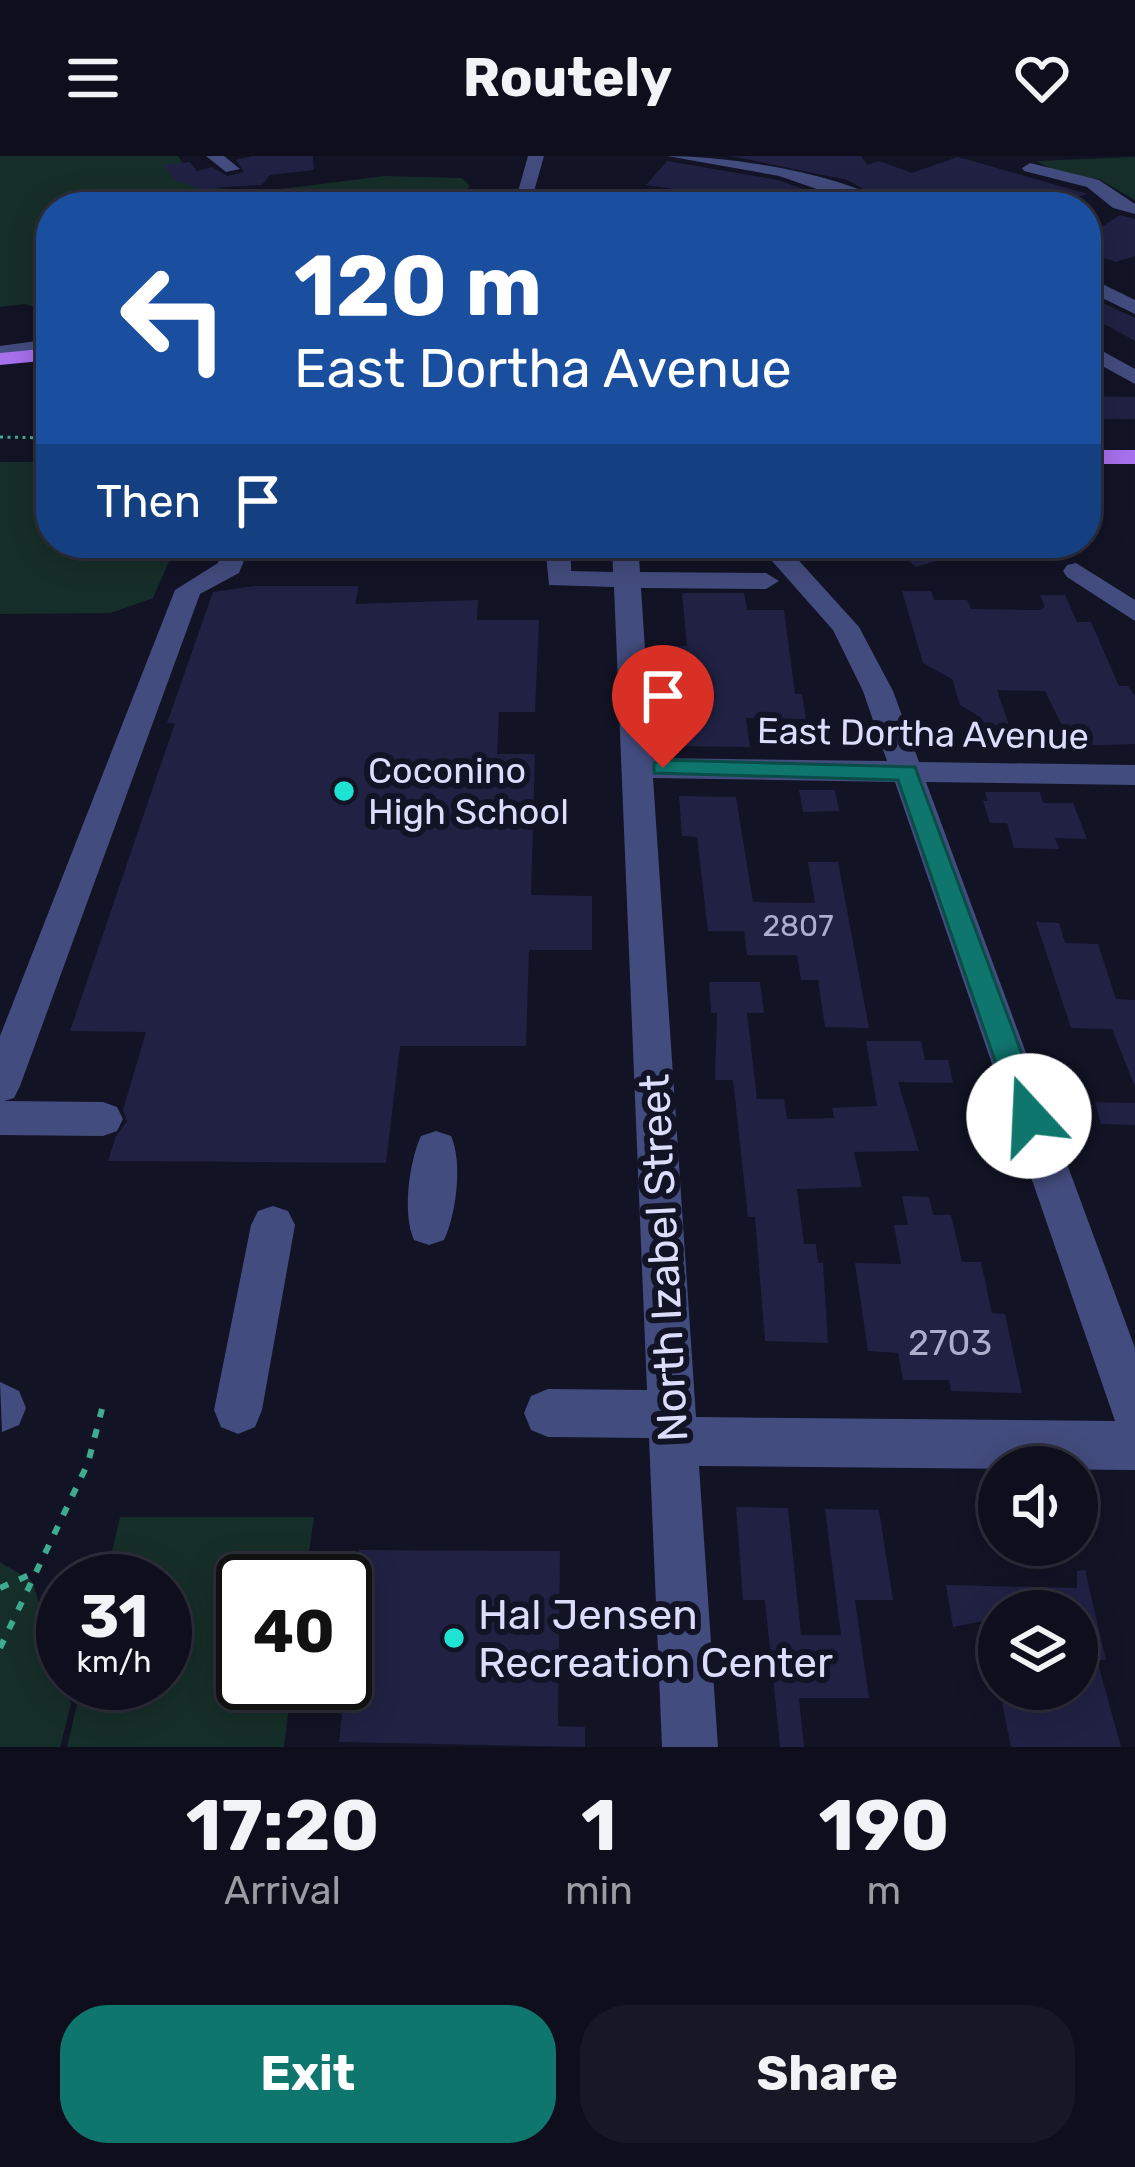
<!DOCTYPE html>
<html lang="en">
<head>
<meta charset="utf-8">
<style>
	:root { --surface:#0e0e1c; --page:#171725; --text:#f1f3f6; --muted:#9b9ca3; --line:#2e2e3b; --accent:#0f766e }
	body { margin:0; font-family:Rubik,sans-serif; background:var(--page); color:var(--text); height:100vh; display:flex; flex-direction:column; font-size:45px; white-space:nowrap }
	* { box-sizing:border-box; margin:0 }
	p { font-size:39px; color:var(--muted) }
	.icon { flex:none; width:66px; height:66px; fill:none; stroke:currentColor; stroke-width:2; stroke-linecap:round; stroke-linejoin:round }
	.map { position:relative; height:1591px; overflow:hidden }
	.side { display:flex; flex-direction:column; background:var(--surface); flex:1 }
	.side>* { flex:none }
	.hud { position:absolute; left:36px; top:36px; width:1065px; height:366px; border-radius:48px; box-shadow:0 6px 30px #0003,0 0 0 3px var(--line); background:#1a4fa0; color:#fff; overflow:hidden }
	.fabs { position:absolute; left:978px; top:1290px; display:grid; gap:24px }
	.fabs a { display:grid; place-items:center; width:120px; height:120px; border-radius:50%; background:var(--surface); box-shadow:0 6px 30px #0003,0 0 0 3px var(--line); font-size:60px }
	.speed { position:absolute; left:36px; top:1398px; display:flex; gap:24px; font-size:60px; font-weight:700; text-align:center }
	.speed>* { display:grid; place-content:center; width:156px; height:156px; border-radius:50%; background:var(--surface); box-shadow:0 6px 30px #0003,0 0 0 3px var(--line); line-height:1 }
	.speed small { font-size:30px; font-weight:400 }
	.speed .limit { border:6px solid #111; border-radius:18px; background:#fff; color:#111 }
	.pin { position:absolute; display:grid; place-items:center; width:102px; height:102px; color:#fff; margin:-123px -51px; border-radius:50% 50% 50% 0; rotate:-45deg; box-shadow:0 0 12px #0007 }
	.pin .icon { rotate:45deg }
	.me { position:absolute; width:132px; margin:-66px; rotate:340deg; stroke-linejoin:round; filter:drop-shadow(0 0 9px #0008) }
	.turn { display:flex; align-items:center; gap:42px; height:252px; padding:0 60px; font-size:54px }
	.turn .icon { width:156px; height:156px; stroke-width:2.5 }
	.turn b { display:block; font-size:84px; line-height:102px }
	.then { display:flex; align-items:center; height:114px; padding:0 60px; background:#0003; gap:24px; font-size:45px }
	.eta { display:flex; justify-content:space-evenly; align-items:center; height:204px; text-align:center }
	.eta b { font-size:72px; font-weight:700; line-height:84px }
	.cta { display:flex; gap:24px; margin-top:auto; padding:24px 60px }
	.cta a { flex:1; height:138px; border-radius:48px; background:var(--accent); color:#fff; font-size:48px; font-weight:700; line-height:138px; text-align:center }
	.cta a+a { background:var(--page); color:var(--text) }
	header { display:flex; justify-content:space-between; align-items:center; height:156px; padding:0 60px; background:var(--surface); font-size:54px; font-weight:700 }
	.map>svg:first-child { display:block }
</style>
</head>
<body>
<header><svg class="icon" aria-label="menu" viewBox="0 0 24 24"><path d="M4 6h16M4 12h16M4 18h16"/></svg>Routely<svg class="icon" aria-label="heart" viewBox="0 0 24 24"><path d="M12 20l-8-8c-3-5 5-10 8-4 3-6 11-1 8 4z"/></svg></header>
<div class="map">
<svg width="1135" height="1591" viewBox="0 0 1135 1591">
	<rect width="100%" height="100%" fill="#121325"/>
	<!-- green -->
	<g fill="#162e29">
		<path d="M0 0H178L194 25 239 38 385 20 462 22 470 30 462 38 470 51H51V156L25 148 0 151Z"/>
		<path d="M1135 1V44L1099 23 1062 18 1036 5Z"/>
		<path d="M0 306H51V387H177L153 442 111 457 0 458Z"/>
		<path d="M120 1361H314L305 1425H243V1527H292L284 1591H67L82 1527H165V1425H105Z"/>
		<path d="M0 1406 32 1425 71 1548 60 1591H0Z"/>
	</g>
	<!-- building -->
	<g fill="#212144">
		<path d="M252 0H313L314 14 270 19 262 29 212 32 216 38 169 22 173 21 163 9 190 6 197 15 212 11 227 20 244 16 236 4Z"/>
		<path d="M731 0H861L867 9 879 5 912 17 958 1 1088 38 1048 49 1041 34 1027 43 991 36 956 39 959 46 945 51H897L847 24Z"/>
		<path d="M667 5 778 24 855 51H748L704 33 701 37 646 29Z"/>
		<path d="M1120 59 1135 63V100L1116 106 1086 96V81Z"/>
		<path d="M1086 139 1135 162V185L1086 158Z"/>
		<path d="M1086 240 1135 241V263H1086Z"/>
		<path d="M887 387H977L978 393 916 411Z"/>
		<path d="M254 430H359L355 448 478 444 477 464H539L535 556H499L497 598H535L531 739 592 740V794H529L526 890H400L386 1007 108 1005 116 980 127 965 123 954 146 876 70 875 175 567H167L213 436Z"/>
		<path d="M902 435H931L934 444H967L971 453 1039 454 1045 451 1040 439H1065L1077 466H1091L1119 530H1128L1135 540V588L1072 590 1045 535 997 534 1017 592 979 591 972 586 966 567 977 559 960 549 952 523 923 507Z"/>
		<path d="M682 437H744L747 454H784L795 538H802L806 563 746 562 750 591 670 590 667 490H687Z"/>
		<path d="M799 634H835L839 655 803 656Z"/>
		<path d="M985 636H1040L1043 647H1073L1087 683 1055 682 1059 693 1014 692 1007 667H990L983 645H988Z"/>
		<path d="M679 640 736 641 753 746 815 747 808 706H838L869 872 825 871 818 824H801L797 799H747L744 775H708L697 681 682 680Z"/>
		<path d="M1036 766 1059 767 1065 787 1098 788 1116 843 1135 844V931L1112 873 1071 872Z"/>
		<path d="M709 826H760L764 857H747L757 943H784L787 963 834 962 832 952 877 950 866 885H921L925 904H948L953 927 898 926 919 995 854 996 862 1031 797 1033 804 1088H816L818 1107H823L828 1187 765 1185 755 1061H748L733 924H715L717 857H711Z"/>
		<path d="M1095 946 1135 947V969L1101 968Z"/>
		<path d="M902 1040 929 1041 933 1059H951L962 1106H981L992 1157 1005 1158 1022 1237 951 1235 949 1224H903L898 1197 868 1195 855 1107 901 1108 894 1069H908Z"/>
		<path d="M736 1351 788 1352 801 1479H841L825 1353 879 1354 893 1444H855L869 1542H799L804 1591H780L765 1444H743Z"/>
		<path d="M359 1394 560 1395 558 1570 585 1571V1591L339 1586Z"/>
		<path d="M1085 1414 1106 1504H1097L1121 1591H1011L1002 1547 1051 1546 1049 1538 1077 1537V1455H999V1462L953 1471 946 1429 1077 1432V1415Z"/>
	</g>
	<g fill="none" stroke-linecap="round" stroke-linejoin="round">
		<!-- path-far1 -->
		<path stroke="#3fab90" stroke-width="3" stroke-dasharray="3 4.5" stroke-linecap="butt" d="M0 281 51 282"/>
		<!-- path -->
		<g stroke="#3fab90" stroke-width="6" stroke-dasharray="9 12" stroke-linecap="butt">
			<path d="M0 1432 38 1415"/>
			<path d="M0 1492 88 1307 102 1253"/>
		</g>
		<!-- minor -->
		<g fill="#434c7e" fill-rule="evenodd">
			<path d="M206 0H224L240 13 226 16Z"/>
			<path d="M528 0H544L535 32 522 51H506L519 32Z"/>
			<path d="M667 0C726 0 846 17 893 51H869L779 20Z"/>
			<path d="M1030 7 1099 24 1135 48V58L1113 52 1087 31 1024 15 1022 12Z"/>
			<path d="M643 34H655L656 51H640Z"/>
			<path d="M1086 120 1135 144V158L1086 134Z"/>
			<path d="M51 183V195L0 202V190Z"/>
			<path d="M1086 186 1135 213V228L1086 201Z"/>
			<path d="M225 387H251L239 417 200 438 20 930 14 942 4 945 103 946 117 951 123 963 117 975 103 980 0 979V880L175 434 218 407Z"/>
			<path d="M545 387H571V415L613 416 612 387H638L640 416 766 417 779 425 766 433 641 432 652 602 887 605 863 535 833 474 756 387H783L859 471 893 535 919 606 1135 609V629L926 626 1135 1192V1314L699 1310 718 1591H662L649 1282 548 1281 531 1274 524 1257 531 1240 548 1233 647 1234 614 431 549 429ZM653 622 895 626 1115 1265 696 1261Z"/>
			<path d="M1076 407 1135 444V465L1067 421 1063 415 1067 409Z"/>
			<path d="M436 975 451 980C463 1006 456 1059 444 1084L429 1089 414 1084C402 1058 409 1006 421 980Z"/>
			<path d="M273 1050 288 1055 295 1069 262 1254 255 1271 238 1278 221 1271 214 1254 251 1069 258 1055Z"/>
			<path d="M0 1226 19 1235 26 1252 19 1269 2 1276Z"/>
		</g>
		<!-- major -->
		<g fill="#a770ed" fill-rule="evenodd">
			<path d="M51 192V204L0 209V197Z"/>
			<rect x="1086" y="294" width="49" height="14"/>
		</g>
	</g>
	<!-- route -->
	<path fill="#0f766e" stroke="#0a4d48" stroke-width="3" d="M663 604 915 611 1045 960 1040 969 1029 973 1019 969 1014 960 898 624 654 617V607Z"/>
	<!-- markers -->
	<g fill="#1fe3d2" stroke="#121325" stroke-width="4.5">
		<circle cx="344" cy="635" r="12"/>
		<circle cx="454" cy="1482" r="12"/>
	</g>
	<g text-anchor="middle" stroke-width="12" stroke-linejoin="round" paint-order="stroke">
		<!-- number labels -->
		<g font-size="30" fill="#acaecc">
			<text x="798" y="780">2807</text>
		</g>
		<!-- street labels -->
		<g font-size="36" fill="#dbddfa" stroke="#121325">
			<text transform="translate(923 577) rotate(1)" y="13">East Dortha Avenue</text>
		</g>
		<!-- poi labels -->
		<g font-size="36" fill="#dbddfa" stroke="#121325" text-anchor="start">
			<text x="368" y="627">Coconino<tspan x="368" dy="41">High School</tspan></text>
		</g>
		<!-- near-number labels -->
		<g font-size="36" fill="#acaecc">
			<text x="950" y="1199">2703</text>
		</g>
		<!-- near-street labels -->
		<g font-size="42" fill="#dbddfa" stroke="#121325">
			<text transform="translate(663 1102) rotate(-93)" y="15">North Izabel Street</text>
		</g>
		<!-- near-poi labels -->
		<g font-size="42" fill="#dbddfa" stroke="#121325" text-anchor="start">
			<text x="478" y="1473">Hal Jensen<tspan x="478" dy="48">Recreation Center</tspan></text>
		</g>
	</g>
</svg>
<div class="fabs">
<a><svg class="icon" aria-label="sound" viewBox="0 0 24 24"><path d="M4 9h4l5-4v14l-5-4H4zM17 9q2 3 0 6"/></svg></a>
<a><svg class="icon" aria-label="layers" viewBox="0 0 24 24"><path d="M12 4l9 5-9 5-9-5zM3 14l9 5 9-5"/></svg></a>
</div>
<div class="speed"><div>31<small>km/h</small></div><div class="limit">40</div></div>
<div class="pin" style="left:663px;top:612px;background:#d93025"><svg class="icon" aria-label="arrive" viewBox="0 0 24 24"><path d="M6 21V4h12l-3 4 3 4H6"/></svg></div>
<svg class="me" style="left:1029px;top:960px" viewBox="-20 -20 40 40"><circle r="19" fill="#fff"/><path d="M0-13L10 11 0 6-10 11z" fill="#0f766e"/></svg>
<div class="hud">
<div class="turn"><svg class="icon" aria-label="left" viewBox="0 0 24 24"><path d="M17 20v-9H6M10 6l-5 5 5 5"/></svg><div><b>120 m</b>East Dortha Avenue</div></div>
<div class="then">Then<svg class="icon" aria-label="arrive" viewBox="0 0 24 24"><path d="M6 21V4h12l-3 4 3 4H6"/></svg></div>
</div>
</div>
<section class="side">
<div class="eta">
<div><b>17:20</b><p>Arrival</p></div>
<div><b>1</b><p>min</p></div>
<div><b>190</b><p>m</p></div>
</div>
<div class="cta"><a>Exit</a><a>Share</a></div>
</section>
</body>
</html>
